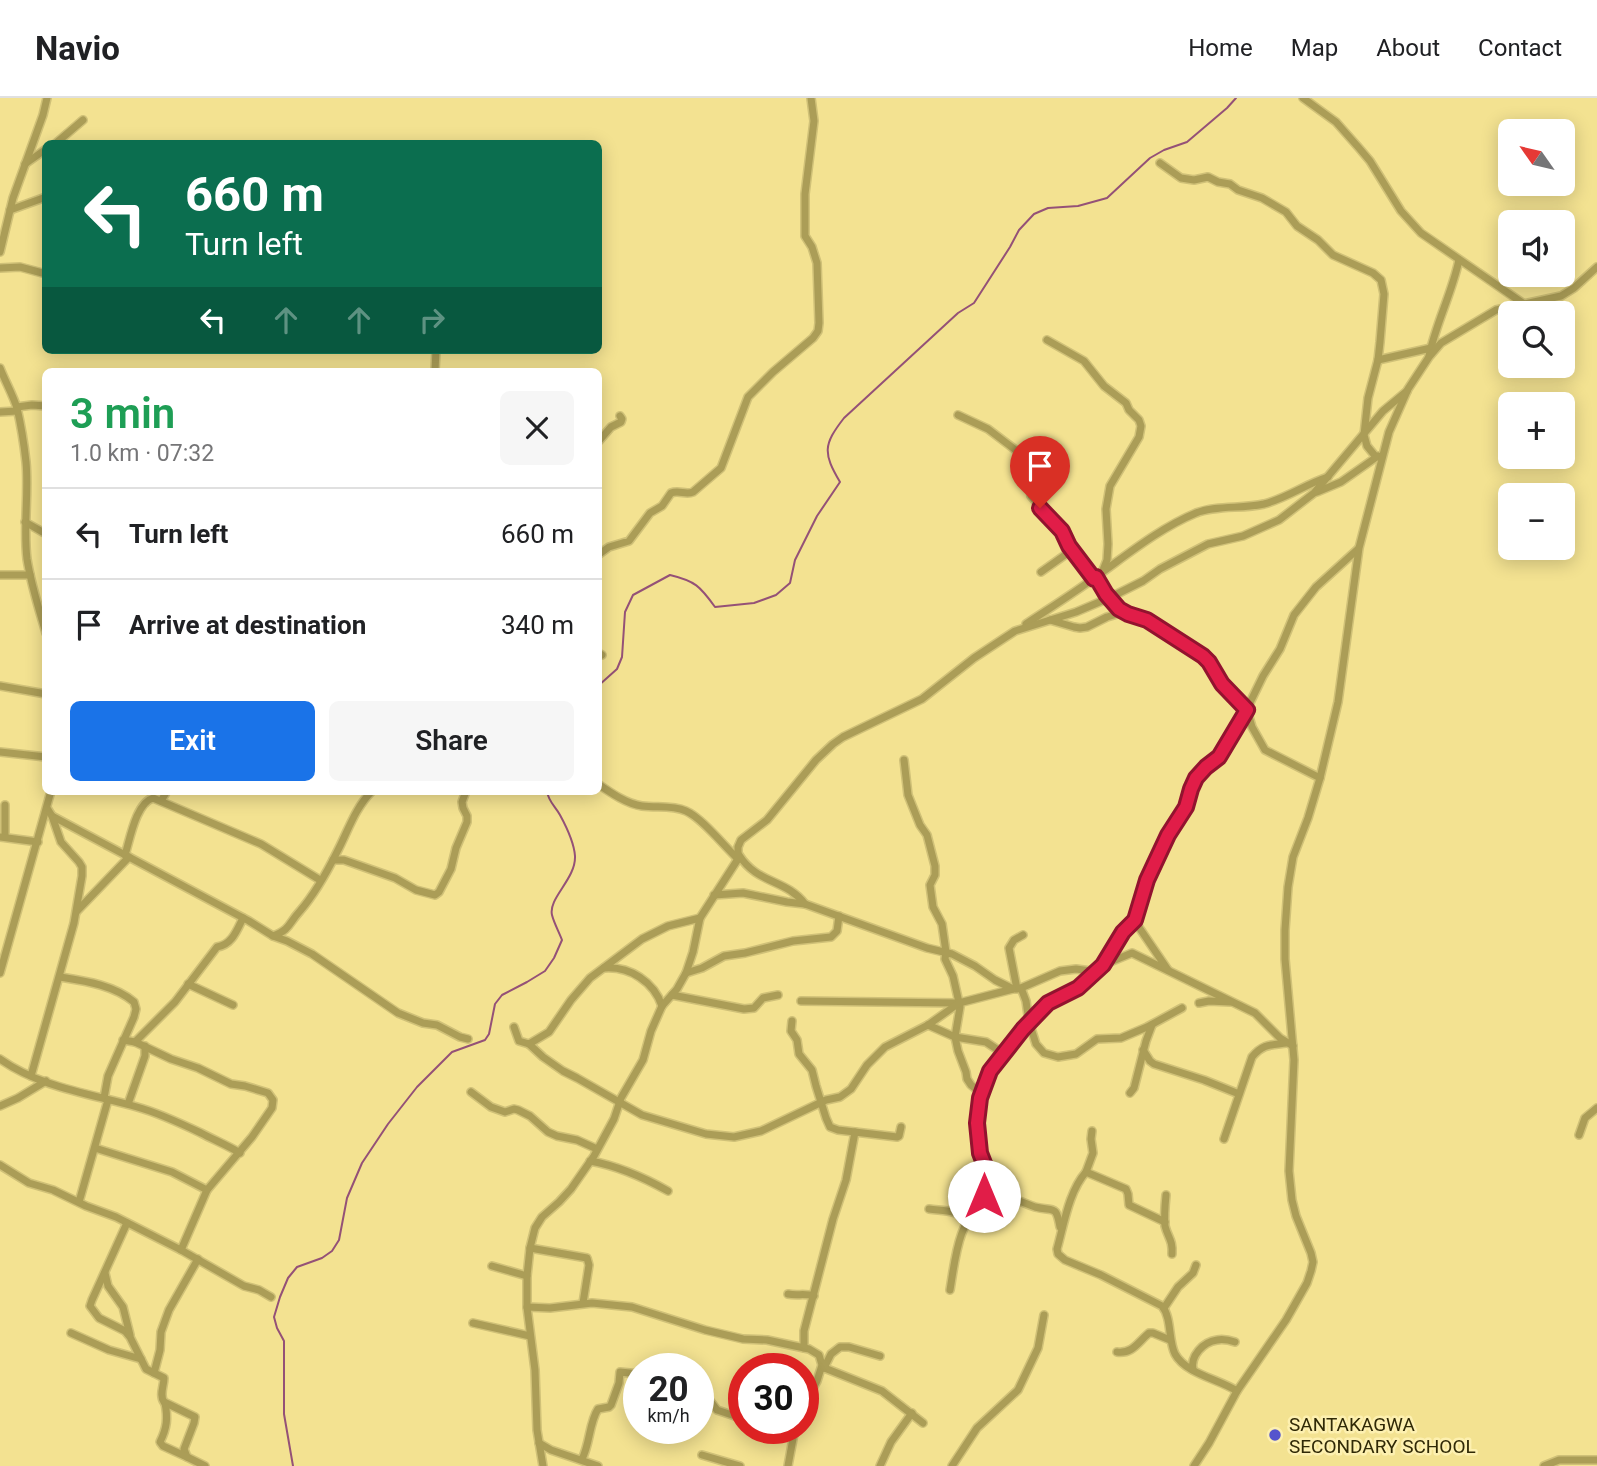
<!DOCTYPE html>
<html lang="en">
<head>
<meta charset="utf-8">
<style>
	:root { --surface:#fff; --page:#f6f6f6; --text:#202124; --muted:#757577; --line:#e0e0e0; --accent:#1a73e8 }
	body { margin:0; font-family:Roboto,sans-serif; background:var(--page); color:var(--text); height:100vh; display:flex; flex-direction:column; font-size:26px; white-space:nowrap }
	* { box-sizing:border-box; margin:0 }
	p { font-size:23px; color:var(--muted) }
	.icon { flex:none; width:38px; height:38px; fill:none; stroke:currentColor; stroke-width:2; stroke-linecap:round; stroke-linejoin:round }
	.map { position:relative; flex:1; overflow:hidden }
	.details { position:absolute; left:42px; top:270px; width:560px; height:427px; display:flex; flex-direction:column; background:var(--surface); border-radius:10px; box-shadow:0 4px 18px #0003 }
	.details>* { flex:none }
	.guide { position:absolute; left:42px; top:42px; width:560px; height:214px; border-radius:10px; box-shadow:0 4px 18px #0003; background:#0b6e4f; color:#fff; overflow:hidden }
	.needle { width:46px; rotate:304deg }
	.controls { position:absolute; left:1498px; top:21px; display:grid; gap:14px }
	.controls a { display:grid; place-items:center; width:77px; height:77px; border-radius:10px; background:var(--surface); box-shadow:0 4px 18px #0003; font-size:35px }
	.speed { position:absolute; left:623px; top:1255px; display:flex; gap:14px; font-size:35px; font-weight:700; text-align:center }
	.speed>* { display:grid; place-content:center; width:91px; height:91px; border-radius:50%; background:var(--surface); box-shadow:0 4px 18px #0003; line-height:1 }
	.speed small { font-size:18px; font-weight:400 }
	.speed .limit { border:10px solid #d22; background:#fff; color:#111 }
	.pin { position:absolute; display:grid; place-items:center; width:60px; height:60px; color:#fff; margin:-72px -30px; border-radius:50% 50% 50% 0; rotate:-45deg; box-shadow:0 0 7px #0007 }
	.pin .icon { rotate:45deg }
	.me { position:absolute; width:77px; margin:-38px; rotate:0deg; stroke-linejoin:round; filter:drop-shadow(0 0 5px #0008) }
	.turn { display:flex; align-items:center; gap:24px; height:147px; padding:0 28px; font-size:32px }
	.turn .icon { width:91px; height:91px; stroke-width:2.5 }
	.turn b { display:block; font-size:49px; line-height:60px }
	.lanes { display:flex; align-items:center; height:66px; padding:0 28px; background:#0003; justify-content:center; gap:35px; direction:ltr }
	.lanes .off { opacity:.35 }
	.round { display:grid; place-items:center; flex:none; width:74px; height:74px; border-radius:10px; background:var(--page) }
	.overview { display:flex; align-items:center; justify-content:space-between; height:119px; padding:0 28px }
	h1 { font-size:42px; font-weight:600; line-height:52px; color:#1e9e55 }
	.cta { display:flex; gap:14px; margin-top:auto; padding:14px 28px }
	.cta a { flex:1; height:80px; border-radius:10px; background:var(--accent); color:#fff; font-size:28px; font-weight:600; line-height:80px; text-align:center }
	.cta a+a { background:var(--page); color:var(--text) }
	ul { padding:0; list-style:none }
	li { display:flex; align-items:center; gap:21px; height:91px; padding:0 28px; border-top:2px solid var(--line) }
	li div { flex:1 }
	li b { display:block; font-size:26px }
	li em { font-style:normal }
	header { display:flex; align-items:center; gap:42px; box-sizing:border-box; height:98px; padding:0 35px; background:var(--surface); border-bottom:2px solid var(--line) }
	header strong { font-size:33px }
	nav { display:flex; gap:38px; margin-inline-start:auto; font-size:24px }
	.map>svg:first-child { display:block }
</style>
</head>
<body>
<header>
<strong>Navio</strong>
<nav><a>Home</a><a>Map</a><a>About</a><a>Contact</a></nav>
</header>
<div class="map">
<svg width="1597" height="1368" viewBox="0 0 1597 1368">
	<rect width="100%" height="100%" fill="#f3e291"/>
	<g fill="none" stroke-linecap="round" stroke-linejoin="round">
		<!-- stream -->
		<g stroke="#945177" stroke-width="2">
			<path d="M598 588 617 571 622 559 625 514 633 497 670 477C695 483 700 488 715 509L754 505 776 497 790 485 795 462 817 418 840 384C823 355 823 347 844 320L958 215 974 205 1010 149 1019 132 1034 116 1048 110 1078 108 1107 100 1150 60 1164 52 1187 44 1227 10 1236 0"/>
			<path d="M293 1368 284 1316V1243L277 1230 274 1219 280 1199 288 1180 297 1169 322 1160 332 1153 339 1142 347 1100 362 1065 388 1026 417 989 452 954 485 942 489 936 495 906 502 897 527 884 545 873 554 860 562 842C559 834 554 825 552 817 548 800 576 781 575 758 574 744 566 728 560 717 555 708 548 703 547 693"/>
		</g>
		<defs>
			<g id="minor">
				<path d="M1303 0 1336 24 1359 50 1370 63 1401 113 1421 135 1524 206"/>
				<path d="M55 46 83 22"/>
				<path d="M1160 65 1181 80 1194 82 1208 79 1218 84 1230 86 1238 92 1262 100 1286 114 1297 128 1318 142 1333 157 1373 175 1381 182 1384 196 1380 244 1378 262 1368 300 1364 337 1367 348 1376 359"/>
				<path d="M25 66 46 51"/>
				<path d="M10 112 46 99"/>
				<path d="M0 154 13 100 43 17 47 0"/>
				<path d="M0 170 20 169 46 176"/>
				<path d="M1047 242 1084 263 1104 288 1126 305 1129 312 1139 322 1141 328 1139 339 1110 388 1106 411 1108 446 1107 462 1103 472"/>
				<path d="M1429 258C1436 225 1452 195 1459 162"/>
				<path d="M1378 262 1431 250"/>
				<path d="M0 270C5 283 13 297 17 310 21 327 24 346 26 364 29 396 23 429 27 461 31 487 39 511 46 535"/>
				<path d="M435 273 436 252"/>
				<path d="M17 309 32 307 46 308"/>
				<path d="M0 314 17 313"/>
				<path d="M958 317 988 331 1034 366C1042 376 1028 386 1031 398L1062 433 1069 448 1094 481"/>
				<path d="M598 344 611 329 621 324 622 321 620 318"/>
				<path d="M1317 394 1341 384 1378 358"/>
				<path d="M25 424 46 436"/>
				<path d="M598 457 609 449 629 443 650 415 662 408 671 395C679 392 686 397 693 394L721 370 748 299 773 274 813 240 818 233 819 225 817 165 812 149 805 138V96L814 23 811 0"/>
				<path d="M1041 474 1072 452"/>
				<path d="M0 477H30"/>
				<path d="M1096 479 1106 496 1119 511 1128 516 1147 522 1203 558 1209 564 1222 586 1247 612 1252 629 1265 652 1320 680"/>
				<path d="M1050 522 1074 529 1080 530 1087 529 1107 519 1124 514"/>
				<path d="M1026 526C1050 510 1074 495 1097 478 1128 456 1160 430 1196 415 1217 407 1242 411 1264 406 1287 400 1306 386 1328 379"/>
				<path d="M598 555 602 557"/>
				<path d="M0 588 46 596"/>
				<path d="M0 654 46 659"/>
				<path d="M904 662 908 697 920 727 927 737 935 768V777L930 787 933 809 942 826 946 854 945 861 953 878 960 909 955 939 958 953 966 974 967 981 971 987 982 996"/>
				<path d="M598 686C611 695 627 706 642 708 657 710 672 707 686 713 702 720 724 748 738 761"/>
				<path d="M161 703 167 693"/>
				<path d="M5 707V739"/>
				<path d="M52 718 249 823 273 838 287 843 312 856 398 915 423 925 437 927 460 939 468 941"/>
				<path d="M0 739 38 744"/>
				<path d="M125 757C130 741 136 705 153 700L261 746 320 782"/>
				<path d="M739 757C757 786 786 781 805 806"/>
				<path d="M333 762H344L395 780 416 792 435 797 439 794 451 771 456 750 467 724V718L463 710 462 704 466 693"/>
				<path d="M714 797 743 795 787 804 805 806 927 850 952 856 975 868 995 882 1013 891 1021 890 1060 873 1076 871 1098 874 1103 867 1132 855 1255 915 1280 940 1293 948"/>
				<path d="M77 813 129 759"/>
				<path d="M1134 822 1168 872"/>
				<path d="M273 838C291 831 288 826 300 813 313 798 328 772 337 754 348 733 355 710 372 693"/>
				<path d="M1104 867 1123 834 1134 822 1147 782 1168 737 1183 714 1196 680 1206 669 1219 659 1226 647 1242 621 1263 578 1280 551 1294 517 1316 489 1358 451"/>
				<path d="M604 870C630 868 654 884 662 908"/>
				<path d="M0 875 51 693"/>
				<path d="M686 875 702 870 724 858 745 855 793 843 831 839 837 833 839 818"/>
				<path d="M60 879C85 883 114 887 134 904L136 911 134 919 108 978 104 1000"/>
				<path d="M188 886 233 907"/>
				<path d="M1021 890 1026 903 1029 924 1036 946 1044 955 1058 959 1076 956 1097 941 1121 940 1147 929 1182 910"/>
				<path d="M1017 891 1009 850 1014 842 1023 837"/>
				<path d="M672 897 744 911 754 910 763 900 778 897"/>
				<path d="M801 903 958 905"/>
				<path d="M1199 905 1209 903 1230 904"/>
				<path d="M792 923 791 933 797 942 799 956 812 972 816 988 826 1020 830 1029 838 1032 897 1039 899 1038 901 1029"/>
				<path d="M928 927 955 939 986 944 1004 956"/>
				<path d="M514 929 519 943 529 946 549 934 571 902 590 880 642 841 668 828 700 820"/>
				<path d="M123 942 135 944 171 961 198 970 231 986 245 988 268 995 273 1002 272 1010 252 1039 207 1092 181 1152"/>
				<path d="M135 944 175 904 217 849C232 847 237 832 243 820"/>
				<path d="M529 946 543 959 563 973 577 980 642 1017 706 1036 734 1039 761 1033 826 1002 840 999 851 991 867 967 885 949 928 927 959 905 1013 891"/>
				<path d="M1143 952 1150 963 1154 966 1204 982 1239 996"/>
				<path d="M0 961C39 989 91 996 137 1009 159 1015 180 1025 201 1035 214 1042 227 1047 240 1055"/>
				<path d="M31 978 74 825 82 778V769L79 764 61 744 52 718 47 710"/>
				<path d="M471 994 491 1009 505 1014 514 1011 518 1012 530 1018 548 1034 557 1038 577 1042 597 1051"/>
				<path d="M1130 995 1134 990 1146 943 1152 927"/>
				<path d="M128 1006 145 958V948"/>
				<path d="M0 1008 18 1000 46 983"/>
				<path d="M1579 1037 1585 1020 1597 1010"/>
				<path d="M1224 1041 1252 959C1263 946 1270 947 1286 945"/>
				<path d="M95 1050 172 1074 207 1092"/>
				<path d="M590 1063C619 1068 643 1079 668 1093"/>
				<path d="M0 1067 29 1085 53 1092 86 1108 116 1119 181 1152 244 1188 259 1192 271 1199"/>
				<path d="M1086 1074 1093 1055 1091 1041 1092 1033"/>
				<path d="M1166 1097C1165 1107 1164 1118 1165 1128 1168 1140 1173 1142 1172 1156"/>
				<path d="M989 1103 983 1095 987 1073 979 1050 977 1021 980 1000 990 973 1023 931 1048 905 1078 890 1098 874"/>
				<path d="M79 1104 108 1002"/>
				<path d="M929 1111C943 1113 956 1112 968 1121"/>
				<path d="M1165 1124 1129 1107 1128 1096 1126 1091 1086 1074C1069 1093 1064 1126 1057 1151L1058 1156 1065 1162 1101 1177 1162 1208C1172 1220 1168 1242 1175 1256 1186 1276 1219 1281 1237 1293"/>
				<path d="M127 1125 92 1202 90 1208 99 1220 125 1233 130 1239 146 1271 164 1280C164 1288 159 1297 164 1304L195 1319 194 1325 184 1351 187 1359 205 1368"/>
				<path d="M530 1150 587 1160 589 1167 583 1205"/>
				<path d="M492 1168 527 1178"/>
				<path d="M105 1175 108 1188 123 1209 130 1237"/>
				<path d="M950 1192C955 1163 958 1118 987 1104 994 1101 1001 1099 1008 1100 1017 1101 1026 1106 1035 1109 1054 1114 1056 1106 1060 1129"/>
				<path d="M788 1196C797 1198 805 1195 814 1198"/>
				<path d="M527 1209 550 1210 592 1205 632 1209 705 1232 743 1241 767 1242 809 1251 819 1257 822 1267 817 1283 803 1308"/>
				<path d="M1164 1210 1178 1189 1193 1175 1196 1167"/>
				<path d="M473 1225 530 1238"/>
				<path d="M71 1235 109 1252 141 1261"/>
				<path d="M804 1250V1233L833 1121 846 1082 855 1034"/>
				<path d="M1117 1254C1133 1256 1138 1244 1149 1235H1153L1170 1242"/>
				<path d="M822 1269 882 1293 923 1325"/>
				<path d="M824 1270 831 1256 840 1249H849L880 1258"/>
				<path d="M1193 1272C1190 1258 1203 1244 1217 1242 1223 1241 1229 1242 1235 1244"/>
				<path d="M154 1275 160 1252 161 1234 169 1212 198 1161"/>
				<path d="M698 1292 704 1295 717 1312 744 1321"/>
				<path d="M165 1305C168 1320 167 1330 160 1344L163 1348 187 1359"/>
				<path d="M771 1330 793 1336"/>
				<path d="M539 1345 551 1352 598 1368"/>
				<path d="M702 1357 740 1368"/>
				<path d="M582 1361C590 1346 589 1325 598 1311L609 1309 611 1307 619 1285 620 1274 639 1276"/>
				<path d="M543 1368 537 1332 535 1272 527 1209V1178L530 1150 535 1130 542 1119 559 1104 571 1091 594 1058 614 1021 621 1000 643 962 651 933 662 908 677 891 686 875 693 854 700 820 738 761V749L741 742 767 722 816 662 833 646 843 639 922 601 974 560 1015 533 1076 514 1109 500 1143 483 1160 471 1208 446 1243 438 1279 422 1314 395 1383 313 1407 293"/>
				<path d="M788 1368 795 1330"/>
				<path d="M880 1368 891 1344 912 1315"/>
				<path d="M952 1368 977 1330 1018 1292 1038 1250 1044 1217"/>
				<path d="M1194 1368 1209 1345 1237 1293 1286 1222 1307 1185 1311 1173 1313 1164 1311 1155 1296 1118 1292 1102 1289 1073 1294 962 1285 861V832L1288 789 1293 759 1308 720 1320 680 1338 604 1359 450 1389 334 1408 291 1429 259 1441 245 1496 212 1561 198 1574 190 1597 169"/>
				<path d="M1544 1368 1559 1362H1597"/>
			</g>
		</defs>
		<!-- minor casing -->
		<use href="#minor" stroke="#d0c178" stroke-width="10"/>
		<!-- minor -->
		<use href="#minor" stroke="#ab9d57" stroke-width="7"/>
	</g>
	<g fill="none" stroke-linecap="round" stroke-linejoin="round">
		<defs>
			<path id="route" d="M984 1098 983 1092 987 1073 980 1055 977 1025 980 1000 990 973 1023 931 1048 905 1078 890 1103 867 1123 834 1135 822 1147 782 1168 737 1186 709 1191 691 1196 680 1206 669 1219 659 1247 612 1222 586 1209 564 1203 558 1147 522 1128 516 1119 511 1106 496 1096 479 1094 481 1069 448 1062 433 1040 410"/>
		</defs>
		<!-- route casing -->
		<use href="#route" stroke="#92132f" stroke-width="18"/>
		<!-- route -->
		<use href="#route" stroke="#e11d48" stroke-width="12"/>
	</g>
	<!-- markers -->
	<circle fill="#5555cd" stroke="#fdf0b0" stroke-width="2.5" cx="1275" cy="1337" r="7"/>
	<g text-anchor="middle" stroke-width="5" stroke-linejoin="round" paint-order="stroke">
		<!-- poi labels -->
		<g font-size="19" fill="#302906" stroke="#fdf0b0" text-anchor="start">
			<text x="1289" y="1333">SANTAKAGWA<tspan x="1289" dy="22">SECONDARY SCHOOL</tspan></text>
		</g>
	</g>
</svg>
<div class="controls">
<a><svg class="needle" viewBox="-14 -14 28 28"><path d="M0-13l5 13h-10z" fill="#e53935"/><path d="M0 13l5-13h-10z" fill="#757577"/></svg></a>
<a><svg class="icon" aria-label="sound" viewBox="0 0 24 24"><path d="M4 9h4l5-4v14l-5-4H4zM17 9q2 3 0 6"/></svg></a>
<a><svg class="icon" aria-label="search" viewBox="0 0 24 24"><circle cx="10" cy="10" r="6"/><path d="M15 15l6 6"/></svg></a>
<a>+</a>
<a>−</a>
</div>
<div class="speed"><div>20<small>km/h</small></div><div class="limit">30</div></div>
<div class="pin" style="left:1040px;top:410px;background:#d93025"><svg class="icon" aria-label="arrive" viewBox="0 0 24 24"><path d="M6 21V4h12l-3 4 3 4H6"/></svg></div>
<svg class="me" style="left:984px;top:1098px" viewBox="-20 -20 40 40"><circle r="19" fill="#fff"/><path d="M0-13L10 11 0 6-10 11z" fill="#e11d48"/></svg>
<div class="guide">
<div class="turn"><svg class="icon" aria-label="left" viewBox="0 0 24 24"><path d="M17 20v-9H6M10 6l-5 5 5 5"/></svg><div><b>660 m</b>Turn left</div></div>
<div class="lanes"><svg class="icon" aria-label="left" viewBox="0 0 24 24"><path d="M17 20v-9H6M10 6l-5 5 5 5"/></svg><svg class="icon off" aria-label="ahead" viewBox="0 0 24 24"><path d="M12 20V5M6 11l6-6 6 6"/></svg><svg class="icon off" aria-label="ahead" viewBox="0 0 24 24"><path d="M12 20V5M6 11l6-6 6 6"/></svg><svg class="icon off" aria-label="right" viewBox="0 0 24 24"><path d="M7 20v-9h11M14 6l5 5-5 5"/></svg></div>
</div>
<section class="details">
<div class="overview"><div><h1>3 min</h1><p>1.0 km · 07:32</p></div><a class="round"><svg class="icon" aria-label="close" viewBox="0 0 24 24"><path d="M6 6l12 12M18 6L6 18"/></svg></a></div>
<ul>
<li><svg class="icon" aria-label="left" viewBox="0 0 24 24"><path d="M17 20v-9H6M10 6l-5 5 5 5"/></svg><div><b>Turn left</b></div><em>660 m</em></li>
<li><svg class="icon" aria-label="arrive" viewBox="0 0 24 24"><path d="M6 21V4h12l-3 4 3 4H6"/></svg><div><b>Arrive at destination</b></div><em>340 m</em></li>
</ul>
<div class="cta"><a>Exit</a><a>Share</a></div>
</section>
</div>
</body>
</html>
